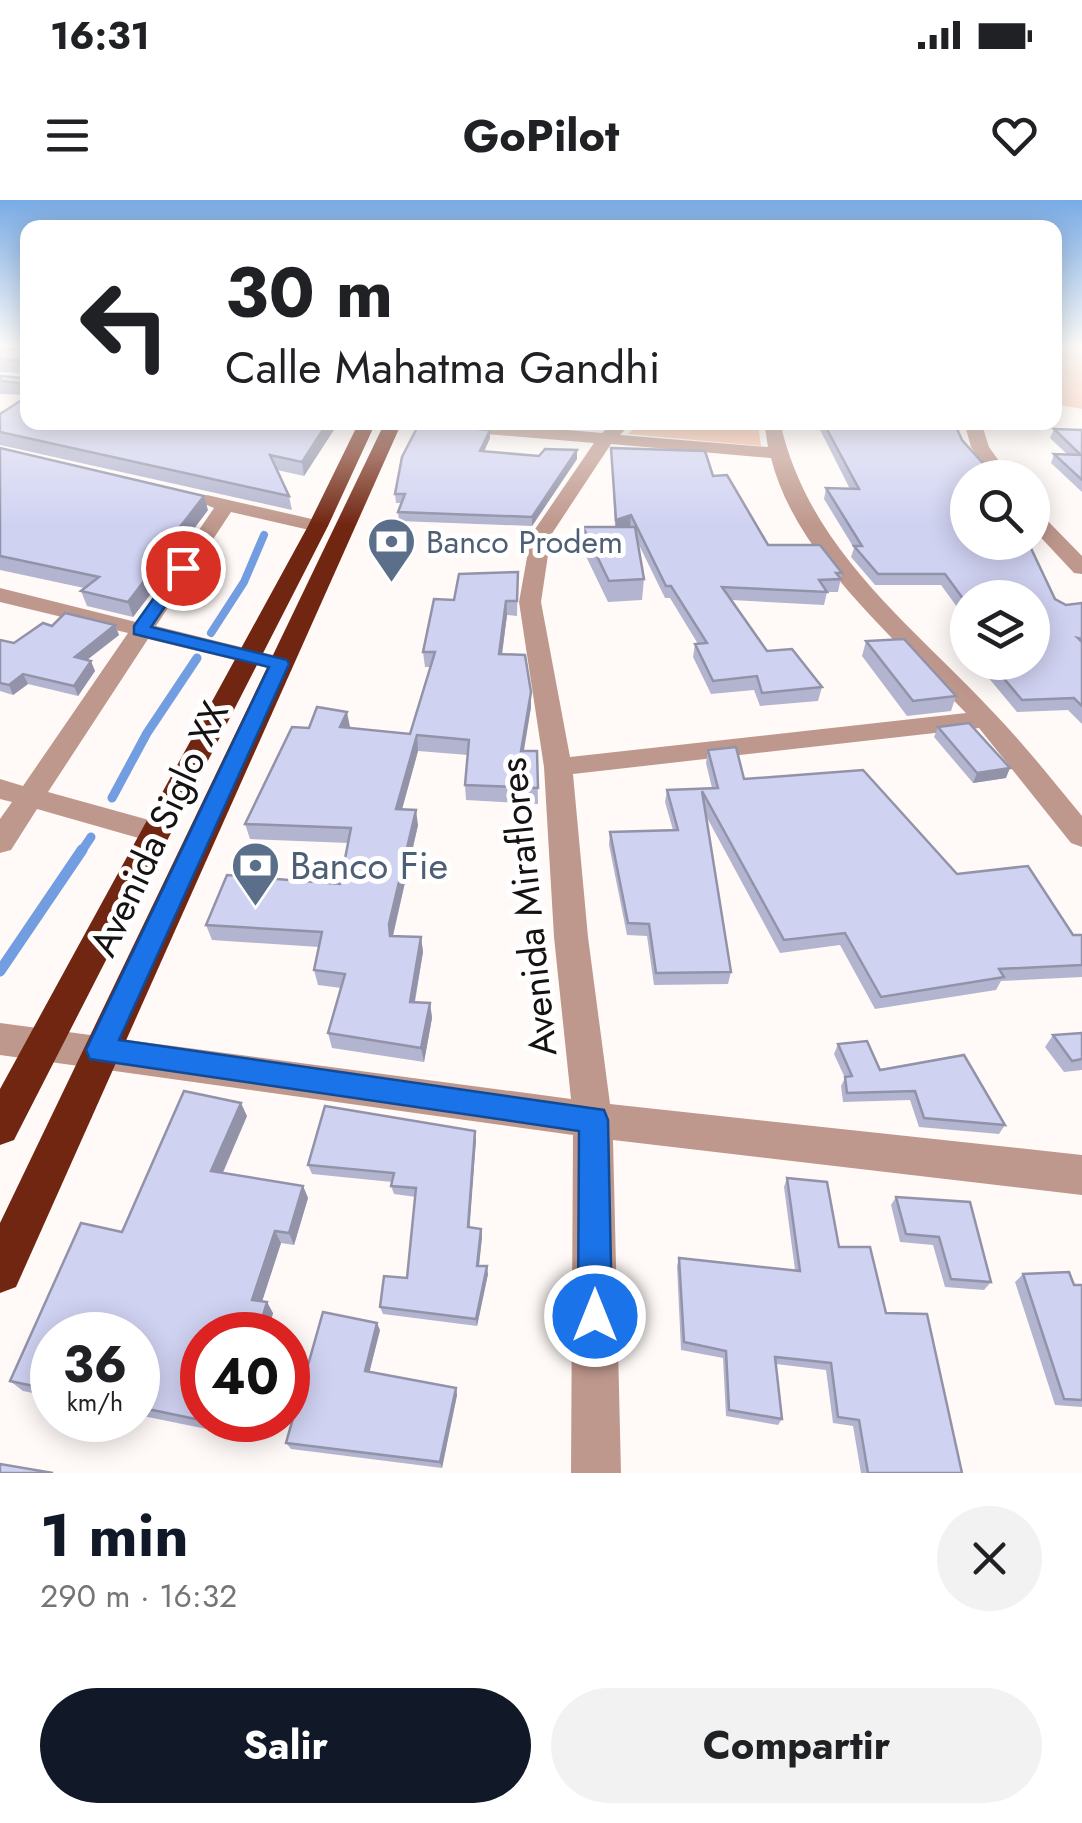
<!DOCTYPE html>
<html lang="es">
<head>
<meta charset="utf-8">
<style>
	:root { --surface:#fff; --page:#f2f2f2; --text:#202124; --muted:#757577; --accent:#111827 }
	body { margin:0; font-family:Jost,sans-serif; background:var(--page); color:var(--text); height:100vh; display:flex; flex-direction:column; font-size:38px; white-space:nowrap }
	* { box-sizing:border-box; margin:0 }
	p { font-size:32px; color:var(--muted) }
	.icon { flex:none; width:55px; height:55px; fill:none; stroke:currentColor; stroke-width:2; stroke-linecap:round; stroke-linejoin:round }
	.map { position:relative; height:1273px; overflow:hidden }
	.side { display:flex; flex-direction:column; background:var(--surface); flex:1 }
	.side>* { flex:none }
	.guide { position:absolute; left:20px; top:20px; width:1042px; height:210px; border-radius:20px; box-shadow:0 5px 25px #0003; background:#fff; color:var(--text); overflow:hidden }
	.controls { position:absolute; left:950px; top:260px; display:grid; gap:20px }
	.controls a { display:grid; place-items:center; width:100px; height:100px; border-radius:50%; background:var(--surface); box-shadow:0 5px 25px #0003; font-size:50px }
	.speed { position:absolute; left:30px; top:1112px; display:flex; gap:20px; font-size:50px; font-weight:700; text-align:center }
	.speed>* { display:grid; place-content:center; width:130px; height:130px; border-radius:50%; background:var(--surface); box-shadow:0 5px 25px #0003; line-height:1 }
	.speed small { font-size:25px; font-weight:400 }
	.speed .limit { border:15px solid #d22; background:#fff; color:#111 }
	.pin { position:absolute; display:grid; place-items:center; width:85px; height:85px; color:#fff; margin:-42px; border:5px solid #fff; border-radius:50%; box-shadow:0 2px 10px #0007 }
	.me { position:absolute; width:110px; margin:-55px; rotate:0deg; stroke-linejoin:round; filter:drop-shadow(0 0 8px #0008) }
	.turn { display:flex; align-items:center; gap:35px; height:210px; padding:0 40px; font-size:45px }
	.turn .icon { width:130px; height:130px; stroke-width:2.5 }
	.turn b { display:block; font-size:70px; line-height:85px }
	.round { display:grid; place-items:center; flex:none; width:105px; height:105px; border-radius:52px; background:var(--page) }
	.summary { display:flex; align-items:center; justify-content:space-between; height:170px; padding:0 40px }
	h1 { font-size:60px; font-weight:700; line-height:75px; color:var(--accent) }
	.button { display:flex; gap:20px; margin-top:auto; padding:20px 40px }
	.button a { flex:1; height:115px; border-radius:60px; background:var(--accent); color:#fff; font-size:40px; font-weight:700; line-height:115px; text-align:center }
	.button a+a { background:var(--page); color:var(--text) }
	.status { display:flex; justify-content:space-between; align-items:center; height:70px; padding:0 50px; background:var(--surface); direction:ltr }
	.status svg { height:28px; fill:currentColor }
	header { display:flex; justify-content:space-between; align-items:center; height:130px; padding:0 40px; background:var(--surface); font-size:45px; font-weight:700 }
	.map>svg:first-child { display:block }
</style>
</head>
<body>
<div class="status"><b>16:31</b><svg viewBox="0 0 49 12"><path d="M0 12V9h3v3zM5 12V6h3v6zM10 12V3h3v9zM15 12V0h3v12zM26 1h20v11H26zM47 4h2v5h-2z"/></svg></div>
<header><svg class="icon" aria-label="menu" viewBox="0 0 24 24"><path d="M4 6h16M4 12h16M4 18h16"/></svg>GoPilot<svg class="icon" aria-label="heart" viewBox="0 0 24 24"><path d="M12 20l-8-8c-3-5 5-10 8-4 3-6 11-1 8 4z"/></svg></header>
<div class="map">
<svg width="1082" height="1273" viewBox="0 0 1082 1273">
	<rect width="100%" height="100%" fill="#fffaf7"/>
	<!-- green -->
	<g fill="#fac3a8">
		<path d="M1055 146H1082V209L1055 204Z"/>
		<path d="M642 222 758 223 761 246 628 234Z"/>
	</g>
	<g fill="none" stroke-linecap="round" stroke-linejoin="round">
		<!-- stream-far2 -->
		<path stroke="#729ee1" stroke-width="8" d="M211 433 244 382 264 335"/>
		<!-- stream-far1 -->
		<g stroke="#729ee1" stroke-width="9">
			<path d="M112 598 147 533 197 458"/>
			<path d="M81 652 91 637"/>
		</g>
		<!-- stream -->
		<path stroke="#729ee1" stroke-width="11" d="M0 771 82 650"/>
		<!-- minor -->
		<g fill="#bf988d" fill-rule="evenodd">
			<path d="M396 222H471L602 233 614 222H632L620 235 768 247 764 222H780C809 350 908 421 993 512 1025 545 1053 581 1082 616V647L1071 643 979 528 573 574 588 737 610 904 1082 955V995L613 940 621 1273H571L573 935 0 855V823L571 899 554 737 544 567 519 402 531 335 594 243 404 227ZM611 244 771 258C795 356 899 442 966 513L570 557 541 402 551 335Z"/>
			<path d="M964 222H981L989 247 1011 278H992L971 247Z"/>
			<path d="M207 295 325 322 328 326 318 332 231 312 156 426 289 459 292 464 280 471 148 439 48 592 167 625 171 632 167 639 156 643 37 609 11 650 0 653V619L12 602 0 599V579L23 586 128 433 0 402V388L136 422 214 308 197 301Z"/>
			<path d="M1032 310 1039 312 1082 356V374L1074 373 1032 328Z"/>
		</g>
		<!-- highway -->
		<g fill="#712612" fill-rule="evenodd">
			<path d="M359 222H376L328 326 14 940 0 945V889L308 326Z"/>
			<path d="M385 222H402L16 1087 0 1093V1023Z"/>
		</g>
	</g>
	<!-- wall -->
	<g fill="#b3b5d0">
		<path d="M28 146V195L0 194V176L23 178 25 173 0 172V148L23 150Z"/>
		<path d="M0 214 28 222H336L337 225 304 276 277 270 289 296 292 310 0 245Z"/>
		<path d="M816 222H954L962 240 989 270 986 278H968L1055 399 1066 405 1082 403V524L1068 510 1017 512 982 470 979 462H1032V398H968V412L960 411 941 385H875L851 357 854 348 824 299 826 288 850 289Z"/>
		<path d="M1054 229 1082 230V292L1051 263 1054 254 1068 255 1050 238Z"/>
		<path d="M490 238 484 252 577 259 532 326 399 321 398 312 402 303H396L395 294Z"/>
		<path d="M0 248 208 310 154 382 156 387 133 417 87 406 81 391 84 388 0 370Z"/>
		<path d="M611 248 713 276 768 345 842 373 838 392H827L824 405 731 400 767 451 822 487 818 501 760 506 754 490 711 494 693 457 695 444H698L670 398H665L638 343 644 379 642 400 608 402 582 348 583 327H615Z"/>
		<path d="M518 372 517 416 507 415 502 454 531 507 524 551H537L538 604 466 600 465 585 468 555 418 551 402 609 418 625 393 736 421 737 423 752 415 802 430 803 432 818 424 862 332 848 328 833 341 788 318 785 314 770 319 747 212 740 206 725 340 684 348 643 250 639 245 624 309 528 350 527 349 528 410 534 430 467H425L423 452 454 400Z"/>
		<path d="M115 425 119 435 87 460 95 471 78 496 28 484 13 495 0 491V440L14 443 52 426Z"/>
		<path d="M866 441 956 496 951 511 907 516 862 456Z"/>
		<path d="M938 527 1006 578 973 583 934 537Z"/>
		<path d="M708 550 744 579 957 674 1073 735H1082V777L1001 781 996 790 875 809 840 745 780 753 705 614 731 772 728 784 654 785 647 736 627 735 609 645 610 632 673 630 665 602 667 590 712 588 706 563Z"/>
		<path d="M1082 833V870L1064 872 1045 847 1053 835Z"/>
		<path d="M838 844 880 870 1005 925 999 934 919 927 910 900 843 902 841 886 845 878 834 854Z"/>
		<path d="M247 916 223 973 303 986 308 998 294 1045 281 1043 262 1101 273 1113 267 1135H202V1220H241L236 1235 138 1215V1135H52V1197L23 1191 10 1181 122 1032Z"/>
		<path d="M476 940 469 1027 481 1029 482 1037 479 1066 488 1074 477 1126 383 1114 380 1107 407 1078 416 997 394 994 391 986 392 982 312 974 308 965Z"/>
		<path d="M787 978 886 1113 962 1273H861L853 1226 833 1223 826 1170 776 1164 782 1219 778 1225 726 1216 723 1158 681 1150 677 1066 679 1058 795 1070 784 987Z"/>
		<path d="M896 997 991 1082 984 1090 945 1087 933 1045 900 1042 891 1005Z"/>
		<path d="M1023 1074 1074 1085H1082V1207L1055 1205 1015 1082Z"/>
		<path d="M380 1130 369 1172 456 1188 457 1195 442 1268 291 1249 286 1243Z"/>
	</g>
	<!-- shaded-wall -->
	<g fill="#9293a9">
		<path d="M328 222H336L337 225 304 276 302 262Z"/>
		<path d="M490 230V238L480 260V251Z"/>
		<path d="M577 250V259L532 326V317Z"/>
		<path d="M204 296 208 310 154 382 156 387 133 417 128 402 146 371Z"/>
		<path d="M631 315 630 327 615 332 616 320Z"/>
		<path d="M506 401 507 415 500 469 499 454Z"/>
		<path d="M115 425 119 435 79 466 75 457Z"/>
		<path d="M91 461 95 471 78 496 74 486Z"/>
		<path d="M23 474 28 484 13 495 9 485Z"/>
		<path d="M531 492V507L521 566V551Z"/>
		<path d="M347 512 350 527 343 543 340 527Z"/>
		<path d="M417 535 418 551 398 624 396 609Z"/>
		<path d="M1010 568 1006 578 973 583 977 573Z"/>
		<path d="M416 610 418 625 392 739 390 736 389 724Z"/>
		<path d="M421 737 423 752 412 816 410 802Z"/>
		<path d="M430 803 432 818 424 862 421 848Z"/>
		<path d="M241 903 247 916 218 983 211 971Z"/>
		<path d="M475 931 476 940 469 1035 468 1027Z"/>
		<path d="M303 986 308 998 294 1045 289 1033Z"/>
		<path d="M481 1029 482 1037 478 1074 477 1066Z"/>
		<path d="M275 1031 281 1043 259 1111 252 1100Z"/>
		<path d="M487 1066 488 1074 477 1126 476 1119Z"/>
		<path d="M267 1102 273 1113 267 1135H257Z"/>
		<path d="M377 1123 380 1130 368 1178 365 1171Z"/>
		<path d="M456 1188 457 1195 442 1268 440 1262Z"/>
		<path d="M230 1220H241L236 1235 229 1226Z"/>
	</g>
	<!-- building -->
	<g fill="#d0d2f2" stroke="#9293a9" stroke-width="2.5">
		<path d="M28 146V184L0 181V176L23 178 27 165 24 161 0 159V148L23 150Z"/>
		<path d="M28 196V222H328L302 262 270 255 289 296 0 232V214Z"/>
		<path d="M823 222H954L962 240 989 270H980L985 278H968V342H1028L1055 399 1066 405 1082 403V439L1078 438 1082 442V506L1074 498 1022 500 990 462H1032V398H968V400H964L945 374H878L854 346H862L826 288 859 289Z"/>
		<path d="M419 224 490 230 480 251 539 256 545 249 577 250 532 317 398 312 405 294H395L402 257Z"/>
		<path d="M1054 229 1082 230V280L1054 254 1081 255Z"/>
		<path d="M0 248 204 296 146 371 151 372 128 402 81 391 99 377 0 356Z"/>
		<path d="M611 248 705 251 713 276 727 275 768 345H820L842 373H836L841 379 819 380 827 392 722 387 767 451 792 449 822 487 762 493 757 476 713 481 695 444 707 443 671 386H666L631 315 616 320Z"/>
		<path d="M583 327H635L644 379 609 381Z"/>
		<path d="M518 372 517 401H506L499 454 525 455 531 492 521 551H537L538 588 465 585 469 540 417 535 396 609 416 610 389 724 390 736 421 737 410 802 430 803 421 848 328 833 345 774 314 770 322 732 206 725 227 675 340 684 351 628 245 624 292 527 309 528 317 507 347 512 340 527 410 534 435 452H423L434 399 454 400 459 374Z"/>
		<path d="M65 413 115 425 75 457 91 461 74 486 23 474 9 485 0 483V440L14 443 43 423 52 426Z"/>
		<path d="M904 439 956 496 913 501 866 441Z"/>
		<path d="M969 523 1010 568 977 573 938 527Z"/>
		<path d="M736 547 744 579 863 570 957 674 1028 666 1073 735H1082V765L999 769 1004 777 881 797 845 733 784 740 702 591 731 772 656 773 649 724 628 723 610 632 678 630 667 590 718 588 708 550Z"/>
		<path d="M1082 833V859L1072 861 1053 835Z"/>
		<path d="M867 841 880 870 964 855 1005 925 924 918 915 891 847 893 845 877 852 876 838 844Z"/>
		<path d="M184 891 241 903 211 971 303 986 289 1033 275 1031 252 1100 267 1102 257 1135H202V1220H230L229 1226 138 1207V1135H52V1190L10 1181 81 1023 122 1032Z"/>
		<path d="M325 906 475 931 468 1027 481 1029 477 1066H487L476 1119 380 1107 384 1076 407 1078 416 988 391 986 394 973 308 965Z"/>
		<path d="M787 978 827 982 839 1047H870L886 1113 927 1114 962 1273H868L859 1220 838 1217 831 1163 775 1157 782 1219 729 1210 726 1151 684 1142 679 1058 800 1071Z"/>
		<path d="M896 997 970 1002 991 1082 951 1079 939 1037 906 1034Z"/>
		<path d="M1069 1072 1074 1085H1082V1200L1064 1199 1023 1074Z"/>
		<path d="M323 1112 377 1123 365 1171 456 1188 440 1262 286 1243Z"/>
		<path d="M0 1264 53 1273H0Z"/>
	</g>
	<!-- sky -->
	<linearGradient id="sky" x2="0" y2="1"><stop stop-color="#79abe5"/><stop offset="0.45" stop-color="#fffdfb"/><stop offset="1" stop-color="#fffdfb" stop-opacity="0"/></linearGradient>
	<rect width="1082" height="325" fill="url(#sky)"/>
	<!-- route -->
	<path fill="#1a73e8" stroke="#114b97" stroke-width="2.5" d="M183 363 191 368 151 427 287 460 289 464 119 840 604 910 608 920 612 1116 607 1128 595 1133 583 1128 578 1116 579 931 90 859 86 850 269 467 134 434V426L178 364Z"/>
	<!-- icons -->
	<defs>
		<symbol id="bank-pin" viewBox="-11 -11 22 30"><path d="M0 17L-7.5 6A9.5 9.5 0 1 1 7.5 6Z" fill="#5c6f8a" stroke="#fff"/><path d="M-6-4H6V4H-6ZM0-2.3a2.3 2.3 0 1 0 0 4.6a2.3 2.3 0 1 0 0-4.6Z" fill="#fff"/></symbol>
	</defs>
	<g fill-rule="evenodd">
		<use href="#bank-pin" x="364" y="314" width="55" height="75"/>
		<use href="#bank-pin" x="228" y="638" width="55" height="75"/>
	</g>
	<g text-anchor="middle" stroke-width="10" stroke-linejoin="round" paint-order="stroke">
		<!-- far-service labels -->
		<g font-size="32" fill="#4e5e75" stroke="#fff" text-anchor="start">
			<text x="426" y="353">Banco Prodem</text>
		</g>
		<!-- street labels -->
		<g font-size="38" fill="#151211" stroke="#fff">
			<text transform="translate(159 629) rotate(-65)" y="13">Avenida Siglo XX</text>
			<text transform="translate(528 707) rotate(-96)" y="13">Avenida Miraflores</text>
		</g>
		<!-- service labels -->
		<g font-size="38" fill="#4e5e75" stroke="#fff" text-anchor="start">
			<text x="290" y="679">Banco Fie</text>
		</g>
	</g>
</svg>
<div class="controls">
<a><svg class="icon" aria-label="search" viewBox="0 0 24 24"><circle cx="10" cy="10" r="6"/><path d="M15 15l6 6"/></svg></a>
<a><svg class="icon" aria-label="layers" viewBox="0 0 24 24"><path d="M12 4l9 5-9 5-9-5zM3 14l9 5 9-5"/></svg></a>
</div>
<div class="speed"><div>36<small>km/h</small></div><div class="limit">40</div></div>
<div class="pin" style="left:183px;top:368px;background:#d93025"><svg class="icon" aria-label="arrive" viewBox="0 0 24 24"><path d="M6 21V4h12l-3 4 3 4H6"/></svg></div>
<svg class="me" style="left:595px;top:1116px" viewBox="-20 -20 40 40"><circle r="17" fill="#1a73e8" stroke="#fff" stroke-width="3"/><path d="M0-11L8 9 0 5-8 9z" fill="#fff"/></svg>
<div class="guide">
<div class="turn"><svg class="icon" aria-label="left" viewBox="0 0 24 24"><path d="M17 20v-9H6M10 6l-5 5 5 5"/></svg><div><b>30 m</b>Calle Mahatma Gandhi</div></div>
</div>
</div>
<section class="side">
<div class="summary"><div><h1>1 min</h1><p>290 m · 16:32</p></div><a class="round"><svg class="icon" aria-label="close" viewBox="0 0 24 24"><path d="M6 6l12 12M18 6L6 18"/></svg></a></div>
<div class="button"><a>Salir</a><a>Compartir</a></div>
</section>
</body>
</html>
